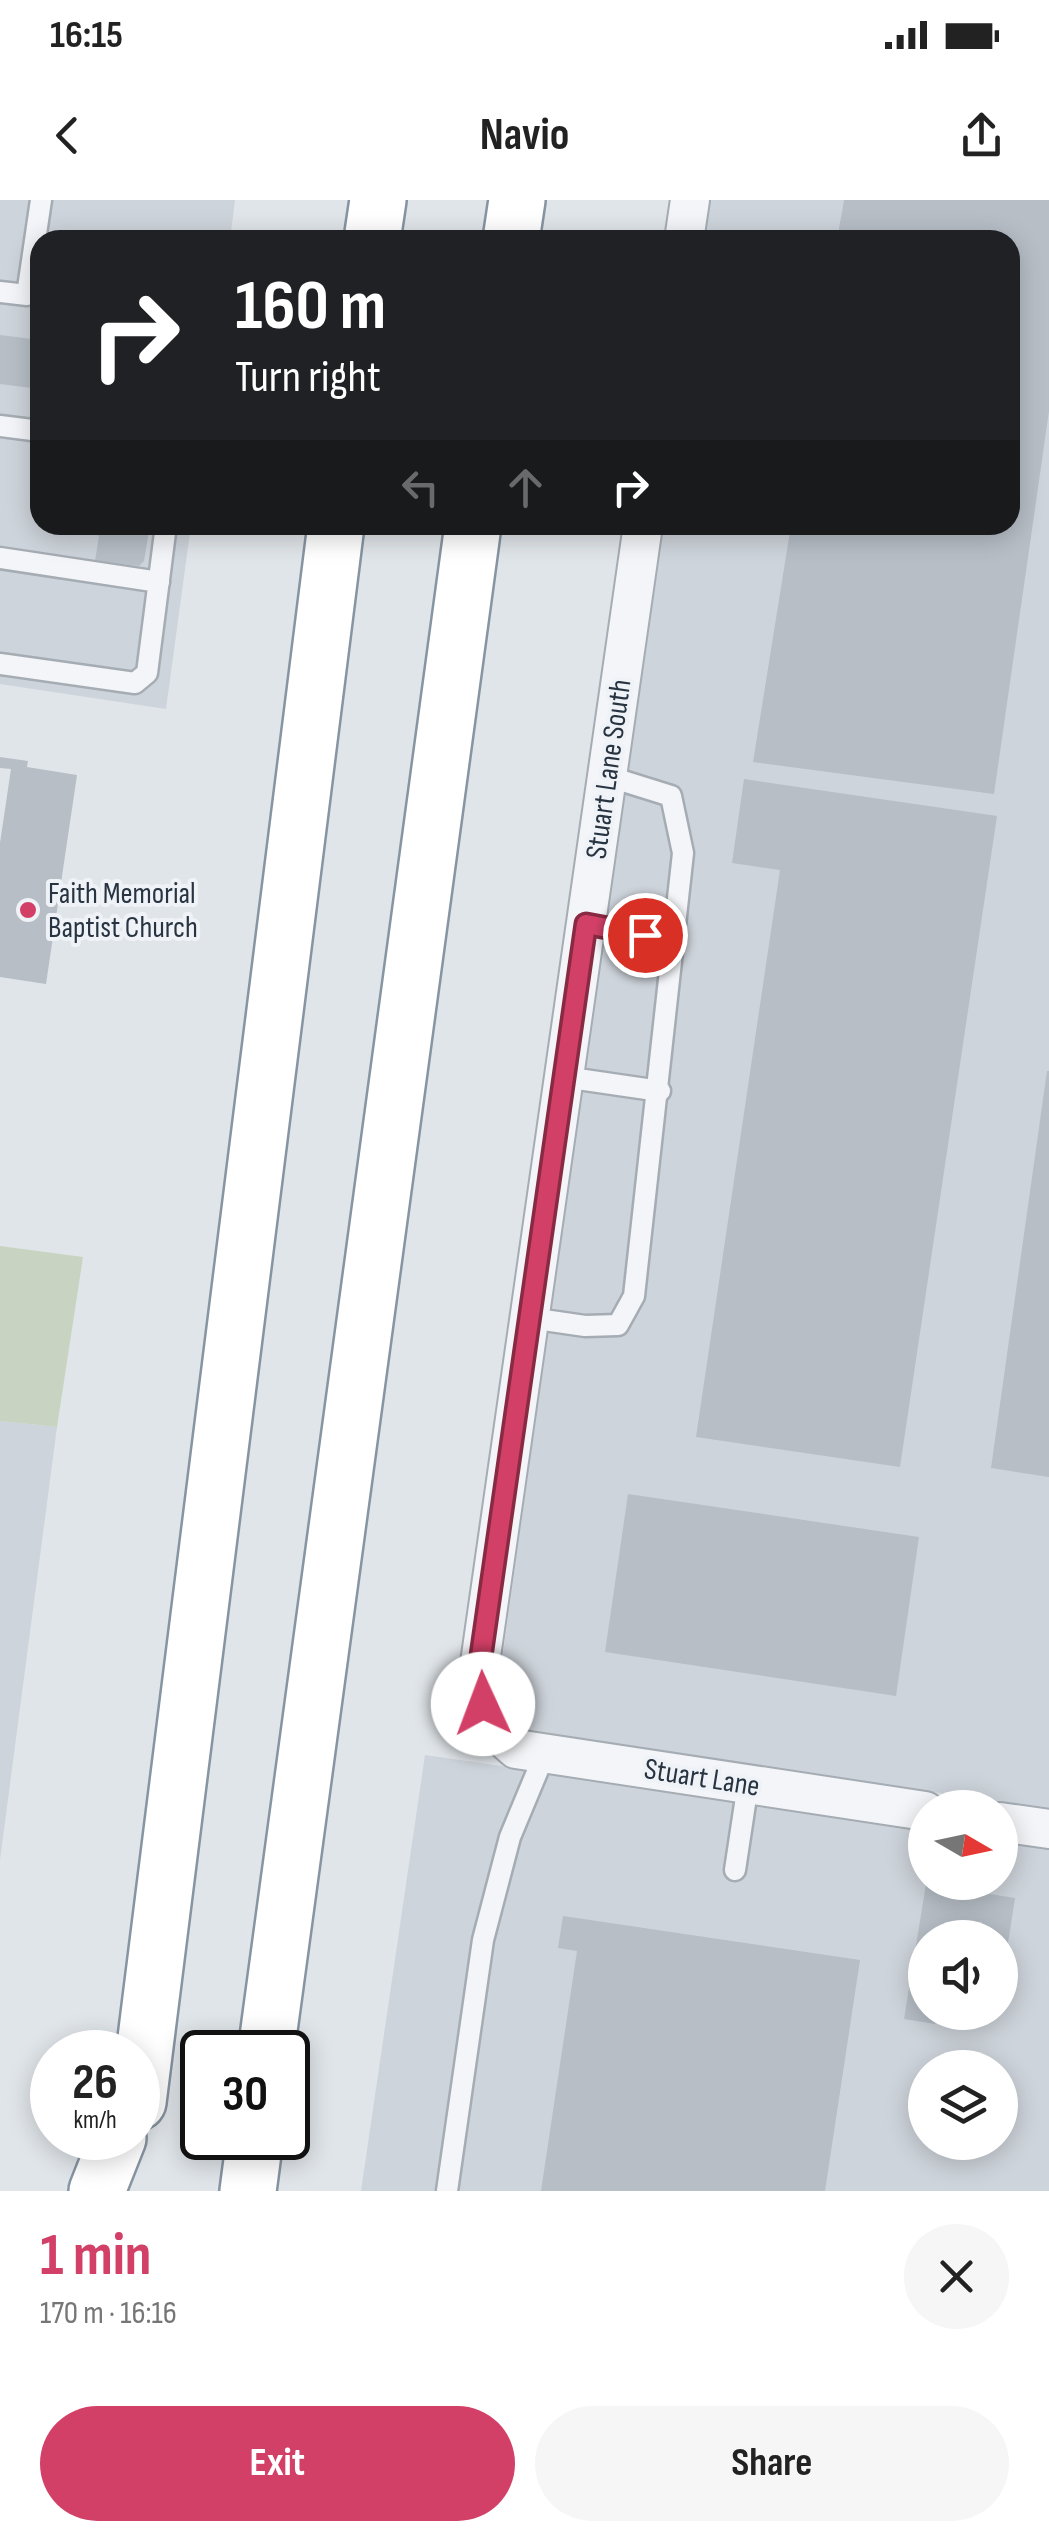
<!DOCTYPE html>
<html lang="en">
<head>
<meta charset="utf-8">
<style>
	:root { --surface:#fff; --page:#f6f6f6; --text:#222; --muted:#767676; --accent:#d34067 }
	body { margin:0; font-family:"Sofia Sans Condensed",sans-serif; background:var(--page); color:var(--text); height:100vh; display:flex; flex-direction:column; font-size:38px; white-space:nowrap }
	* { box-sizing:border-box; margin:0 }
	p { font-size:32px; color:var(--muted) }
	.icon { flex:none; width:55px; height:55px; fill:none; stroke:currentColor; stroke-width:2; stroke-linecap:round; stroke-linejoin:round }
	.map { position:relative; height:1991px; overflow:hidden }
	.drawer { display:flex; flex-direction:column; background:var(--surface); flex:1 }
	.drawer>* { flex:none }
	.top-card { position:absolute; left:30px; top:30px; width:990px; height:305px; border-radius:30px; box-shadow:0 5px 25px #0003; background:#202124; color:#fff; overflow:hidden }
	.needle { width:65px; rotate:99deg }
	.buttons { position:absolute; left:908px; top:1590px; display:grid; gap:20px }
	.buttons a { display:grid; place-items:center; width:110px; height:110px; border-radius:50%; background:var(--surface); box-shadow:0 5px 25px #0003; font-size:50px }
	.speed { position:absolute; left:30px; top:1830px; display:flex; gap:20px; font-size:50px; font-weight:700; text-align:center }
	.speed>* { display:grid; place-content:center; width:130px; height:130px; border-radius:50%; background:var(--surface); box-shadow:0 5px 25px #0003; line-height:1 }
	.speed small { font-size:25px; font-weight:400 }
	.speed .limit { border:5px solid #111; border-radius:15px; background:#fff; color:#111 }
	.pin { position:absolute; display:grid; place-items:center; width:85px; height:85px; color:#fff; margin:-42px; border:5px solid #fff; border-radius:50%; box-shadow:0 2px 10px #0007 }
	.me { position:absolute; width:110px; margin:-55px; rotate:358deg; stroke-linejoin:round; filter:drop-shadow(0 0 8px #0008) }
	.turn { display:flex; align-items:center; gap:35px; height:210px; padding:0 40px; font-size:45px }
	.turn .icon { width:130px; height:130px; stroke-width:2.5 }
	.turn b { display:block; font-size:70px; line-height:85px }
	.lanes { display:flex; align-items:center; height:95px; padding:0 40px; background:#0003; justify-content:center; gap:50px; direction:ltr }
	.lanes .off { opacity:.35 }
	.round { display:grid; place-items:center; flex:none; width:105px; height:105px; border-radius:52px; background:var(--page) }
	.summary { display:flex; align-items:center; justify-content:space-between; height:170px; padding:0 40px }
	h1 { font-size:60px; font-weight:700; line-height:75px; color:var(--accent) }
	.action { display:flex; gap:20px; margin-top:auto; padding:20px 40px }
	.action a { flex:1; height:115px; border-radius:60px; background:var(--accent); color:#fff; font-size:40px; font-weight:700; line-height:115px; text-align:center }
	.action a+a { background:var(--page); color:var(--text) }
	.status { display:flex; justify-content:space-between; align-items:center; height:70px; padding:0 50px; background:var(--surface); direction:ltr }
	.status svg { height:28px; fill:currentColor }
	header { display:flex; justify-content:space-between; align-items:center; height:130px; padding:0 40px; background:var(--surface); font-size:45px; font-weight:700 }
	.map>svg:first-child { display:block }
</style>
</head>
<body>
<div class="status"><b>16:15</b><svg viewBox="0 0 49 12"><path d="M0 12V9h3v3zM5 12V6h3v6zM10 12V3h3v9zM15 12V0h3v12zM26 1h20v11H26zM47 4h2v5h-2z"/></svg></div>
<header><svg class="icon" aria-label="back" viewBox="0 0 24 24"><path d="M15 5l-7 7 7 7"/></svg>Navio<svg class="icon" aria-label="share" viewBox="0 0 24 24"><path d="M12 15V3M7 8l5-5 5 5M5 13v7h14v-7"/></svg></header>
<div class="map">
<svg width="1049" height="1991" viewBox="0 0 1049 1991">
	<rect width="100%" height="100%" fill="#e0e5e9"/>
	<!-- built -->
	<g fill="#ced4db" fill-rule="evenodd">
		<path d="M0 0H235L230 40H40V325H191L166 509 0 484Z"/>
		<path d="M705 0H1049V1609L521 1532 508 1515 499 1482 660 325H1010V40H699Z"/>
		<path d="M0 1221 57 1227 0 1660Z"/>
		<path d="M425 1555 925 1627V1682H1000V1636L1049 1643V1991H361ZM925 1738H1000V1812H925ZM925 1868H1000V1942H925Z"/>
	</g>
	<!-- green -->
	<path fill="#c8d4c1" d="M0 1046 83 1057 57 1227 0 1221Z"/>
	<!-- building -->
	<g fill="#b7bec6">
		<path d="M844 0H1049V211L994 594 753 562 791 325H1010V40H837Z"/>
		<path d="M0 135 40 140V189L0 184Z"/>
		<path d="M87 325H150L144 361 139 366 95 361 99 336 86 329Z"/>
		<path d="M0 557 28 561 27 567 77 575 46 784 0 777V643L11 569 0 568Z"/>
		<path d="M744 579 997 616 900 1267 696 1237 780 670 732 663Z"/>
		<path d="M1047 871H1049V1277L991 1268Z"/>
		<path d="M628 1294 919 1337 896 1496 605 1452Z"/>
		<path d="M926 1684 1015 1698 1002 1782 1000 1738H925V1812H937L935 1824 904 1819Z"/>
		<path d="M563 1716 860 1760 825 1991H541L577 1751 558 1748Z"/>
	</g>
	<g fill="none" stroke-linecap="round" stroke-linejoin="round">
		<defs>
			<g id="lane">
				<path d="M0 92 27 95 41 0"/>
				<path d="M0 226 40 231"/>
				<path d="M0 358 159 382"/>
				<path d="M0 464 135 483 147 473 166 325"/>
				<path d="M586 724 675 740"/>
				<path d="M564 877 660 891"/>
				<path d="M530 1118 585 1126 618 1125 634 1096 683 653 671 596 607 576"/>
				<path d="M735 1670 748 1584"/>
				<path d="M447 1991 483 1740 510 1637 545 1553"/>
			</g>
			<g id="street">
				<path d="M684 40 690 0"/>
				<path d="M643 325 477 1484 488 1524 516 1549 925 1611"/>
				<path d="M1000 1622 1049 1629"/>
			</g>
			<g id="highway">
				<path d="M372 40 378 0"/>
				<path d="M511 40 517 0"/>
				<path d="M266 1852 473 325"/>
				<path d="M138 1902 336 325"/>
				<path d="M97 1991 118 1938"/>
				<path d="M248 1991 255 1938"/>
			</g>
		</defs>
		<!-- lane casing -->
		<use href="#lane" stroke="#a5acb3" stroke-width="25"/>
		<!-- street casing -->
		<use href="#street" stroke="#a5acb3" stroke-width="42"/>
		<!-- highway casing -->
		<use href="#highway" stroke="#8794a1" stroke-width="60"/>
		<!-- lane -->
		<use href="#lane" stroke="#f3f5f8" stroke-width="20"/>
		<!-- street -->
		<use href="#street" stroke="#f3f5f8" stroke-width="38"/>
		<!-- highway -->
		<use href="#highway" stroke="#fff" stroke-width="55"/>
	</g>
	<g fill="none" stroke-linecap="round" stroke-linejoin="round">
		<defs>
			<path id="route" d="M483 1504 477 1484 586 724 645 735"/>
		</defs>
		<!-- route casing -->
		<use href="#route" stroke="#892a43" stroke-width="25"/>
		<!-- route -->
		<use href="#route" stroke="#d34067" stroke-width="18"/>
	</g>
	<!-- markers -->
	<circle fill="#d34067" stroke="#eff3f7" stroke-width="4" cx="28" cy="710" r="10"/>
	<g text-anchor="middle" stroke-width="8" stroke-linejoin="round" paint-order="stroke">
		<!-- street labels -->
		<g font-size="30" fill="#283441" stroke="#eff3f7">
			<text transform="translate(608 569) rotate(-82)" y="10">Stuart Lane South</text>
			<text transform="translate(702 1577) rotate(9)" y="10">Stuart Lane</text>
		</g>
		<!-- poi labels -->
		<g font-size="30" fill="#283441" stroke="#eff3f7" text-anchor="start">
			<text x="48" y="703">Faith Memorial<tspan x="48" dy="34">Baptist Church</tspan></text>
		</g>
	</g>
</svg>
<div class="buttons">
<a><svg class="needle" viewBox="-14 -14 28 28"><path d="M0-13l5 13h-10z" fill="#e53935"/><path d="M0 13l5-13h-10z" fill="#767676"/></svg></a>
<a><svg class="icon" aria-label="sound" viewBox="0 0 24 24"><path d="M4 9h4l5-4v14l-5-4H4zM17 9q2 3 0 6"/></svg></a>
<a><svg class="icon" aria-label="layers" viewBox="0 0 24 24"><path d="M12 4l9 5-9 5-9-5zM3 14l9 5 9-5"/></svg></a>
</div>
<div class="speed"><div>26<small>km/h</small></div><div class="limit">30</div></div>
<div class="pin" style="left:645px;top:735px;background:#d93025"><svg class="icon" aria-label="arrive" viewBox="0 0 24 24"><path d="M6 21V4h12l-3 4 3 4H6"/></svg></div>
<svg class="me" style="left:483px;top:1504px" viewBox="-20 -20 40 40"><circle r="19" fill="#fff"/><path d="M0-13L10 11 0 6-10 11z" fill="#d34067"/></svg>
<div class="top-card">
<div class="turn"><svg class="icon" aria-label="right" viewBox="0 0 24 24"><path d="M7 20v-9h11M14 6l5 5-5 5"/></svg><div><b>160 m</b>Turn right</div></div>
<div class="lanes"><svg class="icon off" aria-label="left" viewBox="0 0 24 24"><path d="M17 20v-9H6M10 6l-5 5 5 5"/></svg><svg class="icon off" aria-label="ahead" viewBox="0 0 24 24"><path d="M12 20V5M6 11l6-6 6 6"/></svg><svg class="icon" aria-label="right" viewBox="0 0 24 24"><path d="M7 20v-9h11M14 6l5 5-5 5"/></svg></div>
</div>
</div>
<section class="drawer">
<div class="summary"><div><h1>1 min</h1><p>170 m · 16:16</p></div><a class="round"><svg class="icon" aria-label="close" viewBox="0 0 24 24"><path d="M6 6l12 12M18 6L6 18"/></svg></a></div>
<div class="action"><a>Exit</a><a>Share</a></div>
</section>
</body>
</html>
